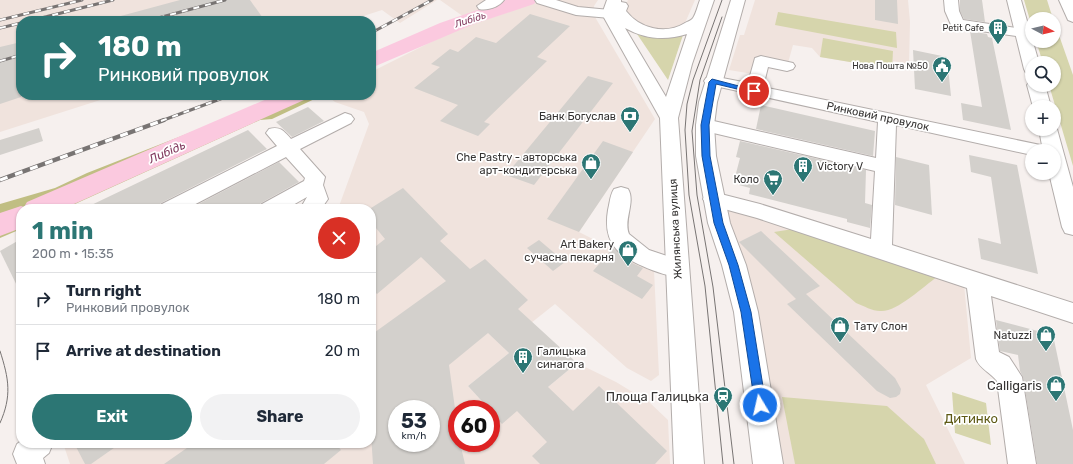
<!DOCTYPE html>
<html lang="en">
<head>
<meta charset="utf-8">
<style>
	:root { --surface:#fff; --page:#f2f2f3; --text:#1f2937; --muted:#747a83; --line:#e0e1e3; --accent:#2c7674 }
	body { margin:0; font-family:Rubik,sans-serif; background:var(--page); color:var(--text); height:100vh; display:flex; flex-direction:column; font-size:15px; white-space:nowrap }
	* { box-sizing:border-box; margin:0 }
	p { font-size:13px; color:var(--muted) }
	.icon { flex:none; width:22px; height:22px; fill:none; stroke:currentColor; stroke-width:2; stroke-linecap:round; stroke-linejoin:round }
	.map { position:relative; flex:1; overflow:hidden }
	.details { position:absolute; left:16px; top:204px; width:360px; height:244px; display:flex; flex-direction:column; background:var(--surface); border-radius:16px; box-shadow:0 1px 3px #0004 }
	.details>* { flex:none }
	.hud { position:absolute; left:16px; top:16px; width:360px; height:84px; border-radius:16px; box-shadow:0 1px 3px #0004; background:#2c7674; color:#fff; overflow:hidden }
	.needle { width:26px; rotate:97deg }
	.fabs { position:absolute; left:1025px; top:12px; display:grid; gap:8px }
	.fabs a { display:grid; place-items:center; width:36px; height:36px; border-radius:50%; background:var(--surface); box-shadow:0 1px 3px #0004; font-size:20px }
	.speed { position:absolute; left:388px; top:400px; display:flex; gap:8px; font-size:20px; font-weight:700; text-align:center }
	.speed>* { display:grid; place-content:center; width:52px; height:52px; border-radius:50%; background:var(--surface); box-shadow:0 1px 3px #0004; line-height:1 }
	.speed small { font-size:10px; font-weight:400 }
	.speed .limit { border:6px solid #d22; background:#fff; color:#111 }
	.pin { position:absolute; display:grid; place-items:center; width:34px; height:34px; color:#fff; margin:-17px; border:2px solid #fff; border-radius:50%; box-shadow:0 1px 4px #0007 }
	.me { position:absolute; width:44px; margin:-22px; rotate:351deg; stroke-linejoin:round; filter:drop-shadow(0 0 3px #0008) }
	.turn { display:flex; align-items:center; gap:14px; height:84px; padding:0 16px; font-size:18px }
	.turn .icon { width:52px; height:52px; stroke-width:2.5 }
	.turn b { display:block; font-size:28px; line-height:34px }
	.round { display:grid; place-items:center; flex:none; width:42px; height:42px; border-radius:21px; background:var(--page) }
	.overview { display:flex; align-items:center; justify-content:space-between; height:68px; padding:0 16px }
	h1 { font-size:24px; font-weight:700; line-height:30px; color:var(--accent) }
	.primary-button { display:flex; gap:8px; margin-top:auto; padding:8px 16px }
	.primary-button a { flex:1; height:46px; border-radius:24px; background:var(--accent); color:#fff; font-size:16px; font-weight:700; line-height:46px; text-align:center }
	.primary-button a+a { background:var(--page); color:var(--text) }
	ul { padding:0; list-style:none }
	li { display:flex; align-items:center; gap:12px; height:52px; padding:0 16px; border-top:1px solid var(--line) }
	li div { flex:1 }
	li b { display:block; font-size:15px }
	li em { font-style:normal }
	.map>svg:first-child { display:block }
</style>
</head>
<body>
<div class="map">
<svg width="1073" height="464" viewBox="0 0 1073 464">
	<rect width="100%" height="100%" fill="#f6f0ee"/>
	<!-- built -->
	<g fill="#f0e3dd" fill-rule="evenodd">
		<path d="M0 0H437L400 23 382 10 348 21H21V95H116L0 132Z"/>
		<path d="M440 0H598L594 6 595 17 655 119 579 232 654 270 659 375 651 381 627 368 555 304 526 327 504 348 509 353 468 386 489 409H457V443H491V412L546 385 548 387 577 363 616 382 649 402 668 420 670 464H70L63 443H371V209H338L369 124 364 112 335 102 326 95H371V72L471 22ZM397 409H431V443H397Z"/>
		<path d="M628 0H695L685 23 671 29 657 30 640 27 624 9Z"/>
		<path d="M755 0H908L910 22 909 64 893 61 892 69 820 57 812 48 793 45 788 63 756 58 753 74 729 70 740 35H744Z"/>
		<path d="M731 207 964 284 971 358 926 385 965 464H779L723 208Z"/>
	</g>
	<!-- green -->
	<g fill="#d6d5ac">
		<path d="M1024 0H1047L1053 19H1032V27Z"/>
		<path d="M778 12 896 32 897 48 775 25Z"/>
		<path d="M1054 21 1073 75V166L1049 85H1054V63H1043L1036 41H1054Z"/>
		<path d="M635 31 673 37 683 35 668 80Z"/>
		<path d="M823 38 893 51 892 69 820 57Z"/>
		<path d="M793 229 937 277C924 286 896 313 880 311 872 311 864 306 856 303L774 232Z"/>
		<path d="M952 392 986 403 991 445 955 433Z"/>
		<path d="M782 397 887 406 924 439 936 464H795Z"/>
	</g>
	<!-- forest -->
	<path fill="#c0be83" d="M286 95H323L272 119 260 120 64 209H21V229L0 238V204L55 188 87 173Z"/>
	<g fill="none" stroke-linecap="round" stroke-linejoin="round">
		<!-- river -->
		<g fill="#fbc9df" fill-rule="evenodd">
			<path d="M506 0H537L534 4 474 24 371 68V53L440 23Z"/>
			<path d="M276 95H308L304 100 63 209H21V228L0 236V213L21 206 24 207 27 202Z"/>
		</g>
	</g>
	<!-- building -->
	<g fill="#d3d0cc" fill-rule="evenodd">
		<path d="M180 0H250L265 21H117V17Z"/>
		<path d="M875 0H897L898 24 875 20Z"/>
		<path d="M960 0H982L985 22 964 19 960 11Z"/>
		<path d="M530 14 570 26 537 57 547 61 484 122 490 124 478 136 440 121 458 105 414 88 440 67 431 64 450 49 458 52 476 37 496 43Z"/>
		<path d="M970 31 987 34 988 37 992 38 1011 130 963 120 961 103 982 107Z"/>
		<path d="M21 42V97L0 104V47Z"/>
		<path d="M913 50 947 57 951 96 915 89Z"/>
		<path d="M588 76 613 83 534 185 506 175Z"/>
		<path d="M761 105 875 131 873 156 756 129Z"/>
		<path d="M308 107 324 121 292 137 276 122Z"/>
		<path d="M39 128 43 141 0 155V140Z"/>
		<path d="M248 130 267 149 161 203 158 209H83Z"/>
		<path d="M603 141 633 152 579 232 547 219Z"/>
		<path d="M740 141 866 170 865 203 872 205 870 228 847 222V219L749 194 750 188 739 185 740 182 734 181 740 158 736 157Z"/>
		<path d="M969 155 1017 165 1038 274 981 259 978 238 1001 244 991 177 971 172Z"/>
		<path d="M896 157 929 165 932 215 895 205Z"/>
		<path d="M279 162 299 182 261 203 258 209H189Z"/>
		<path d="M403 188 448 234 440 241 470 269 485 259 528 300 518 309 577 363 548 387 573 411 599 386 667 451 655 464H540L532 456 547 442 517 411 502 424 491 412V409H489L468 386 509 353 488 333 449 365 457 423V443H460L465 464H373L371 435V335L446 281 421 257 377 294 371 288V250L385 239 371 222V208ZM397 409H431V443H397Z"/>
		<path d="M761 231 820 286 806 294 895 378 901 389 900 394 896 397 890 398 877 391 787 304 796 299 739 242Z"/>
		<path d="M21 239V294L0 251Z"/>
		<path d="M539 240 565 262 553 271 527 248Z"/>
		<path d="M613 248 630 262 643 268 637 276 653 285 642 299 593 271Z"/>
		<path d="M996 320 1053 335 1073 430V464H1037L1023 377 1020 371 1018 355 1000 351Z"/>
		<path d="M74 443H121L91 464H85Z"/>
		<path d="M194 443H335L341 450 324 464H164Z"/>
	</g>
	<g fill="none" stroke-linecap="round" stroke-linejoin="round">
		<defs>
			<g id="minor">
				<path d="M486 0H504C499 7 487 11 479 9L477 6Z"/>
				<path d="M535 0H556L578 7 610 10 615 11 617 14 615 17 610 18 576 15 537 3Z"/>
				<path d="M944 0H958L959 11 963 20 1023 29 1028 30 1030 33 1028 36 1023 37 952 27 945 11Z"/>
				<path d="M761 56 793 63 795 66 793 69 787 71 768 67 763 87 1050 147 1052 151H1032V155L896 125 892 245 1073 303V323L991 296 999 352 1009 357 1022 377 1036 464H1008L997 381C990 372 980 369 976 359L967 288 757 218 706 204 703 199 706 194 713 192 760 204 871 239 875 171 705 131 699 129 696 125 699 121 705 119 876 158 878 122 706 84 704 81 706 78 712 76 748 83 755 58Z"/>
				<path d="M345 113 351 115 354 119 351 123 300 149 325 177 323 185 328 199 321 209H300L307 197 286 209H259L262 204 304 181 305 178 286 157 186 209H159L162 204 277 146 266 133 269 129C280 126 284 131 291 139Z"/>
				<path d="M621 187 628 189C636 202 623 220 629 234L649 250 685 262 688 268 685 274C673 278 663 274 652 270 621 258 602 246 608 210 610 202 610 195 614 189Z"/>
				<path d="M21 441V443H53L49 453 43 458 45 464H17L13 454 17 444Z"/>
			</g>
			<g id="major">
				<path d="M607 0H621V2L626 3 628 6 626 11C640 29 666 35 685 23 687 22 692 20 693 18 696 14 698 5 700 0H714L692 64 678 118 704 464H674L660 118 602 14ZM625 28C645 39 665 41 687 34L666 97Z"/>
				<path d="M731 0H745L717 102 714 125 716 156 730 223 746 265 758 312 783 464H753L734 312 722 265 708 223 696 156V125L699 102Z"/>
				<path d="M1007 0H1021L1039 63H1032V74L1026 73 1024 69Z"/>
				<path d="M1059 0H1073V22L1068 20Z"/>
				<path d="M1030 81H1032V85H1045L1051 107H1033L1027 85Z"/>
				<path d="M1054 125 1057 129 1073 187V235L1065 233 1062 227 1049 173H1054V151H1043L1039 129H1054Z"/>
			</g>
		</defs>
		<!-- minor casing -->
		<use href="#minor" stroke="#b3adab" stroke-width="2"/>
		<!-- major casing -->
		<use href="#major" stroke="#b3adab" stroke-width="2"/>
		<!-- minor -->
		<use href="#minor" fill="#fff" fill-rule="evenodd"/>
		<!-- major -->
		<use href="#major" fill="#fff" fill-rule="evenodd"/>
		<!-- tram -->
		<g stroke="#787473" stroke-width="1">
			<path d="M722 0 693 80 687 104 685 130 689 195 705 286 723 464"/>
			<path d="M722 17 700 80 692 131 697 195 713 287 734 464"/>
			<path d="M0 351C9 379 12 396 0 423"/>
		</g>
		<defs>
			<g id="rail-far1">
				<path d="M0 20 82 0"/>
				<path d="M29 21 113 0"/>
				<path d="M147 21 225 0"/>
				<path d="M0 28 21 23"/>
				<path d="M371 33 432 0"/>
				<path d="M0 61 21 55"/>
				<path d="M161 121 231 95"/>
			</g>
			<path id="rail" d="M0 180 164 120"/>
		</defs>
		<!-- rail-far1 casing -->
		<use href="#rail-far1" stroke="#787473" stroke-width="3"/>
		<!-- rail casing -->
		<use href="#rail" stroke="#787473" stroke-width="4.5"/>
		<!-- rail-far1 -->
		<use href="#rail-far1" stroke="#fff" stroke-width="2" stroke-dasharray="6" stroke-linecap="butt"/>
		<!-- rail -->
		<use href="#rail" stroke="#fff" stroke-width="3" stroke-dasharray="8" stroke-linecap="butt"/>
	</g>
	<!-- route -->
	<path fill="#1a73e8" stroke="#114b97" d="M712 79 758 91 754 93 716 84 709 125 710 156 723 223 738 265 751 312 766 405 765 409 760 411 756 409 755 405 741 312 729 265 714 223 702 156 701 125 709 82Z"/>
	<!-- icons -->
	<defs>
		<symbol id="building-pin" viewBox="-11 -11 22 30"><path d="M0 17L-7.5 6A9.5 9.5 0 1 1 7.5 6Z" fill="#2c7674" stroke="#fff"/><path d="M-4-6H4V6H1V3H-1V6H-4ZM-2.5-4.3h1.7v1.8h-1.7ZM.8-4.3h1.7v1.8H.8ZM-2.5-1h1.7V.8h-1.7ZM.8-1h1.7V.8H.8Z" fill="#fff"/></symbol>
		<symbol id="civic-pin" viewBox="-11 -11 22 30"><path d="M0 17L-7.5 6A9.5 9.5 0 1 1 7.5 6Z" fill="#2c7674" stroke="#fff"/><path d="M-.6-6.5H3V-4.5H.6V-3L4-1V1h2V6H-6V1h2V-1L-.6-3ZM-1.2 2.5V6h2.4V2.5Z" fill="#fff"/></symbol>
		<symbol id="bank-pin" viewBox="-11 -11 22 30"><path d="M0 17L-7.5 6A9.5 9.5 0 1 1 7.5 6Z" fill="#2c7674" stroke="#fff"/><path d="M-6-4H6V4H-6ZM0-2.3a2.3 2.3 0 1 0 0 4.6a2.3 2.3 0 1 0 0-4.6Z" fill="#fff"/></symbol>
		<symbol id="shop-pin" viewBox="-11 -11 22 30"><path d="M0 17L-7.5 6A9.5 9.5 0 1 1 7.5 6Z" fill="#2c7674" stroke="#fff"/><path d="M-5-2.5h2.3a2.7 3.5 0 0 1 5.4 0H5L5.5 6h-11ZM-1.5-2.5h3a1.5 2.3 0 0 0-3 0Z" fill="#fff"/></symbol>
		<symbol id="supermarket-pin" viewBox="-11 -11 22 30"><path d="M0 17L-7.5 6A9.5 9.5 0 1 1 7.5 6Z" fill="#2c7674" stroke="#fff"/><path d="M-6-5.5h2.5l.6 2H6L4.5 2H-2.5L-4.4-4H-6ZM-1.5 3.2a1.3 1.3 0 1 0 .1 0ZM3 3.2a1.3 1.3 0 1 0 .1 0Z" fill="#fff"/></symbol>
		<symbol id="station-pin" viewBox="-11 -11 22 30"><path d="M0 17L-7.5 6A9.5 9.5 0 1 1 7.5 6Z" fill="#2c7674" stroke="#fff"/><path d="M-3-6H3Q5-6 5-4V2Q5 4 3 4L4.5 6H3L1.5 4h-3L-3 6H-4.5L-3 4Q-5 4-5 2V-4Q-5-6-3-6ZM-3.5-4v3h7v-3ZM-3.5 1v1.5H-2V1ZM2 1v1.5H3.5V1Z" fill="#fff"/></symbol>
	</defs>
	<g fill-rule="evenodd">
		<use href="#building-pin" x="987" y="17" width="22" height="30"/>
		<use href="#civic-pin" x="931" y="55" width="22" height="30"/>
		<use href="#bank-pin" x="619" y="105" width="22" height="30"/>
		<use href="#shop-pin" x="580" y="152" width="22" height="30"/>
		<use href="#building-pin" x="792" y="155" width="22" height="30"/>
		<use href="#supermarket-pin" x="762" y="168" width="22" height="30"/>
		<use href="#shop-pin" x="617" y="239" width="22" height="30"/>
		<use href="#shop-pin" x="829" y="315" width="22" height="30"/>
		<use href="#shop-pin" x="1035" y="324" width="22" height="30"/>
		<use href="#building-pin" x="512" y="346" width="22" height="30"/>
		<use href="#shop-pin" x="1045" y="374" width="22" height="30"/>
		<use href="#station-pin" x="712" y="385" width="22" height="30"/>
	</g>
	<g text-anchor="middle" stroke-width="3.5" stroke-linejoin="round" paint-order="stroke">
		<!-- far-poi labels -->
		<g font-size="9" fill="#353332" stroke="#fff" text-anchor="end">
			<text x="984" y="31">Petit Cafe</text>
			<text x="928" y="69">Нова Пошта №50</text>
		</g>
		<!-- far-water labels -->
		<g font-size="10" font-style="italic" fill="#81395e" stroke="#fff">
			<text transform="translate(470 19) rotate(-18)" y="4">Либідь</text>
		</g>
		<!-- poi labels -->
		<g font-size="11" fill="#353332" stroke="#fff" text-anchor="end">
			<text x="616" y="120">Банк Богуслав</text>
			<text x="577" y="161">Che Pastry - авторська<tspan x="577" dy="13">арт-кондитерська</tspan></text>
			<text x="817" y="170" text-anchor="start">Victory V</text>
			<text x="759" y="183">Коло</text>
			<text x="614" y="248">Art Bakery<tspan x="614" dy="13">сучасна пекарня</tspan></text>
			<text x="854" y="330" text-anchor="start">Тату Слон</text>
			<text x="1032" y="339">Natuzzi</text>
			<text x="537" y="355" text-anchor="start">Галицька<tspan x="537" dy="13">синагога</tspan></text>
		</g>
		<!-- street labels -->
		<g font-size="11" fill="#353332" stroke="#fff">
			<text transform="translate(878 116) rotate(12)" y="4">Ринковий провулок</text>
			<text transform="translate(675 229) rotate(-93)" y="4">Жилянська вулиця</text>
		</g>
		<!-- water labels -->
		<g font-size="12" font-style="italic" fill="#81395e" stroke="#fff">
			<text transform="translate(167 152) rotate(-24)" y="4">Либідь</text>
		</g>
		<!-- near-poi labels -->
		<g font-size="13" fill="#353332" stroke="#fff" text-anchor="end">
			<text x="1042" y="390">Calligaris</text>
			<text x="709" y="401">Площа Галицька</text>
		</g>
		<!-- near-park labels -->
		<g font-size="13" fill="#5e5a15" stroke="#fff">
			<text x="971" y="423">Дитинко</text>
		</g>
	</g>
</svg>
<div class="fabs">
<a><svg class="needle" viewBox="-14 -14 28 28"><path d="M0-13l5 13h-10z" fill="#e53935"/><path d="M0 13l5-13h-10z" fill="#747a83"/></svg></a>
<a><svg class="icon" aria-label="search" viewBox="0 0 24 24"><circle cx="10" cy="10" r="6"/><path d="M15 15l6 6"/></svg></a>
<a>+</a>
<a>−</a>
</div>
<div class="speed"><div>53<small>km/h</small></div><div class="limit">60</div></div>
<div class="pin" style="left:754px;top:91px;background:#d93025"><svg class="icon" aria-label="arrive" viewBox="0 0 24 24"><path d="M6 21V4h12l-3 4 3 4H6"/></svg></div>
<svg class="me" style="left:760px;top:405px" viewBox="-20 -20 40 40"><circle r="17" fill="#1a73e8" stroke="#fff" stroke-width="3"/><path d="M0-11L8 9 0 5-8 9z" fill="#fff"/></svg>
<div class="hud">
<div class="turn"><svg class="icon" aria-label="right" viewBox="0 0 24 24"><path d="M7 20v-9h11M14 6l5 5-5 5"/></svg><div><b>180 m</b>Ринковий провулок</div></div>
</div>
<section class="details">
<div class="overview"><div><h1>1 min</h1><p>200 m · 15:35</p></div><a class="round" style="background:#d93025;color:#fff"><svg class="icon" aria-label="close" viewBox="0 0 24 24"><path d="M6 6l12 12M18 6L6 18"/></svg></a></div>
<ul>
<li><svg class="icon" aria-label="right" viewBox="0 0 24 24"><path d="M7 20v-9h11M14 6l5 5-5 5"/></svg><div><b>Turn right</b><p>Ринковий провулок</p></div><em>180 m</em></li>
<li><svg class="icon" aria-label="arrive" viewBox="0 0 24 24"><path d="M6 21V4h12l-3 4 3 4H6"/></svg><div><b>Arrive at destination</b></div><em>20 m</em></li>
</ul>
<div class="primary-button"><a>Exit</a><a>Share</a></div>
</section>
</div>
</body>
</html>
